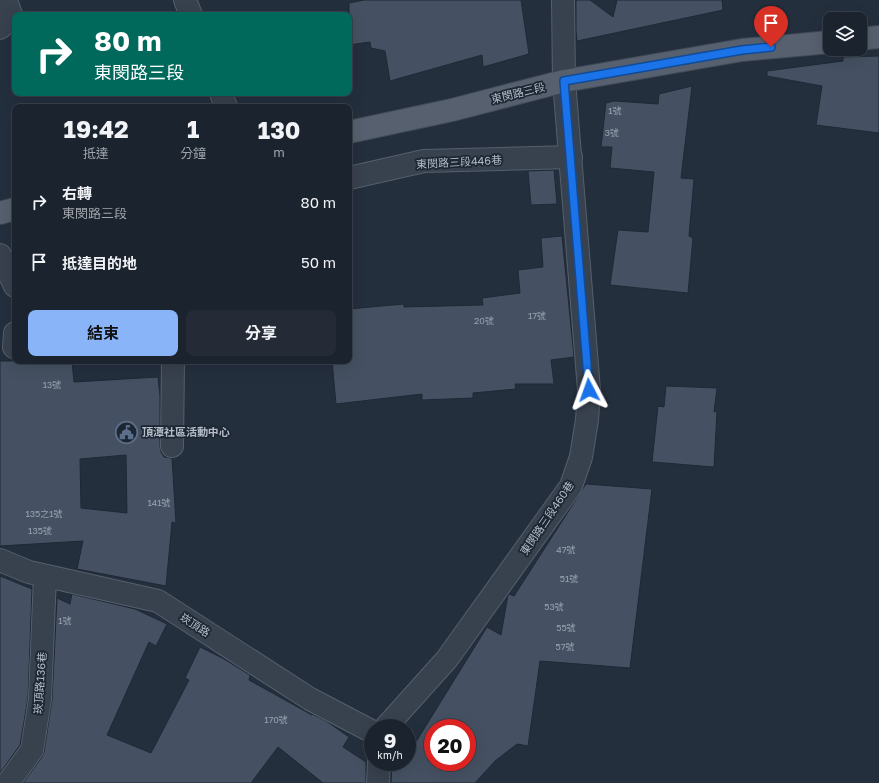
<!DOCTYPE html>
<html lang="zh-TW">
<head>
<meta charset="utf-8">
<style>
	:root { --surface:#1b232e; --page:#242b36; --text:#f1f3f6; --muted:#a0a4aa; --line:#39404a; --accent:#8ab4f8 }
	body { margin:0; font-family:"Golos Text","Noto Sans TC",sans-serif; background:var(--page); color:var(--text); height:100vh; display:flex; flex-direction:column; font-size:15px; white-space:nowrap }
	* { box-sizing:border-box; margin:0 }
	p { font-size:13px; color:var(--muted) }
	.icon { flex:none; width:22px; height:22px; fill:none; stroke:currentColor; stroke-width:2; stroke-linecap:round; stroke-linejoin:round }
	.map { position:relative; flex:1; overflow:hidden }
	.drawer { position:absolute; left:12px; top:104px; width:340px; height:260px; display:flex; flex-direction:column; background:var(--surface); border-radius:8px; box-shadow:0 4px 16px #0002,0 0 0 1px var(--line) }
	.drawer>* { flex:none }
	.banner { position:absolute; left:12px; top:12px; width:340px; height:84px; border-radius:8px; box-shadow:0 4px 16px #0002,0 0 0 1px var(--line); background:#00695c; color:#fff; overflow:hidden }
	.buttons { position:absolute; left:823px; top:12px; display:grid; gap:8px }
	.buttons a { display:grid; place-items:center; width:44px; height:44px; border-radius:8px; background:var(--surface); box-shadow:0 4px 16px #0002,0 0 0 1px var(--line); font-size:20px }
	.speed { position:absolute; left:364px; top:719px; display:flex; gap:8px; font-size:20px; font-weight:700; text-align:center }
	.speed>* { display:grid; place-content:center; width:52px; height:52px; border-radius:50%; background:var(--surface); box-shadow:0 4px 16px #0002,0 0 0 1px var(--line); line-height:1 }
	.speed small { font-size:10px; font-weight:400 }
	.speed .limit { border:6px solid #d22; background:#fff; color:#111 }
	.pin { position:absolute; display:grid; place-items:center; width:34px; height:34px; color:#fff; margin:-41px -17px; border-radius:50% 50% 50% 0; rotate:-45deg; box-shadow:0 0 4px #0007 }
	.pin .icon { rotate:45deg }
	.me { position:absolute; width:44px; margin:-22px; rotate:356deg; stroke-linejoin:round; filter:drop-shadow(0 0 3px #0008) }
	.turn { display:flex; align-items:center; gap:14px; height:84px; padding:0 16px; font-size:18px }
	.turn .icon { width:52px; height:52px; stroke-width:2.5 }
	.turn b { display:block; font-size:28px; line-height:34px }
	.eta { display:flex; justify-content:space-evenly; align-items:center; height:68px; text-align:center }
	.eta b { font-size:24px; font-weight:700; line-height:28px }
	.action { display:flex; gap:8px; margin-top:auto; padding:8px 16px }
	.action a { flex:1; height:46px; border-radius:8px; background:var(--accent); color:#111; font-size:16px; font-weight:700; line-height:46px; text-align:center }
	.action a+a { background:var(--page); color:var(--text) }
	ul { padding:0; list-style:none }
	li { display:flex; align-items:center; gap:12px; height:60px; padding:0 16px }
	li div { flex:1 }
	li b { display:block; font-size:15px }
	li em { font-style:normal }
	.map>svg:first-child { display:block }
</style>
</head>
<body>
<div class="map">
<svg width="879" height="783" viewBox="0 0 879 783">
	<rect width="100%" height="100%" fill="#242f3e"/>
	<!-- building -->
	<g fill="#455162" stroke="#1f2835" fill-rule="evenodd">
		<path d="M364 0H521L529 54 483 67 482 55 390 81 385 51 371 48 370 42 349 45V3Z"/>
		<path d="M576 0H590L613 17 617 0H722L723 10 577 41 576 30Z"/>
		<path d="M879 56V133L816 125 822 86 767 76V71L843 61V57Z"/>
		<path d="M692 86 681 178 694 179 689 236 693 238 688 293 610 285 618 230 648 232 654 172 610 168 612 147H601L606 103 614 101 658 104 659 94Z"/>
		<path d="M554 170 557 204 531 205 528 171Z"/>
		<path d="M562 236 574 357 551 360 554 384H515L516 389 473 393V398L422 400V394L336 404 332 361H349V309L404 304V307L483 305 482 298 520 293 518 270 543 267 541 238Z"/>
		<path d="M0 361H72L74 382 158 377 160 396V446L161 452 164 457 172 458 176 523 172 522 166 586 77 569 83 541 0 546ZM126 455 127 513 81 508 80 459Z"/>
		<path d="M666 386 717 388 714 412 717 411 714 467 652 462 658 406 664 407Z"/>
		<path d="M586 484 652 489 630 668 540 661 528 746 517 744 495 761 475 783H391L392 762H407V743L414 745 487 627 501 635 508 595 509 594 514 596ZM433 728H467V762H433Z"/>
		<path d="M0 576 32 589 28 698 20 745 0 773Z"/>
		<path d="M72 594 135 609 167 624 156 646 149 642 107 735 151 753 189 680 185 678 200 647 224 659 250 675 249 680 312 715V714L326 721 349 737 343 747 366 762V783H323L278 747 251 783H23L42 757 44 752 52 700 57 598 70 604Z"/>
	</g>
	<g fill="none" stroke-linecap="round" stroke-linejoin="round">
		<defs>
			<g id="minor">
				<path d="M185 0 191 15"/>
				<path d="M0 1 8 6 12 17 0 28"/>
				<path d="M221 93 226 107"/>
				<path d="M349 178 424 161 571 157"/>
				<path d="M0 255 15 286"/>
				<path d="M14 347 15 333"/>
				<path d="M172 446 173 361"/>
				<path d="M0 560 29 572 158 601 310 699 373 732"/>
				<path d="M385 728 447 659 571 486 581 457 587 420 589 390 564 81 563 0"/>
				<path d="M8 783 32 750 40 699 45 576"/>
				<path d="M378 783 379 762"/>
			</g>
			<g id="major">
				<path d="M860 39 879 37"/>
				<path d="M349 132 452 110 564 81 742 50 830 42"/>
				<path d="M0 213 15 209"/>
			</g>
		</defs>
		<!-- minor casing -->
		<use href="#minor" stroke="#565f6c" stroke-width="24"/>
		<!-- major casing -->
		<use href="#major" stroke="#414a57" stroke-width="24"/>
		<!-- minor -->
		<use href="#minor" stroke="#38414e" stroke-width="22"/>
		<!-- major -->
		<use href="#major" stroke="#56606e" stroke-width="22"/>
	</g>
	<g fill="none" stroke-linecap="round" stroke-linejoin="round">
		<defs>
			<path id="route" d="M589 390 564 81 742 50 771 47"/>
		</defs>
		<!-- route casing -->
		<use href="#route" stroke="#114b97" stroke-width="10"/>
		<!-- route -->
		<use href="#route" stroke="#1a73e8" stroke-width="7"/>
	</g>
	<!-- icons -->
	<defs>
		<symbol id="civic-ring" viewBox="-11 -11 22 22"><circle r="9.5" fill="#1d2633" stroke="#5c6f8a" stroke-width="1.5"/><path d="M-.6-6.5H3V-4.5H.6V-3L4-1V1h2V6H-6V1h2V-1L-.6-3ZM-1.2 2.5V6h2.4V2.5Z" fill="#5c6f8a"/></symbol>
	</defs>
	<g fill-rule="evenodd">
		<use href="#civic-ring" x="114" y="420" width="25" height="25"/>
	</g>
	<g text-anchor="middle" stroke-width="3.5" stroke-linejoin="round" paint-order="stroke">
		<!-- number labels -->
		<g font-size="9" fill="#98a1af">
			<text x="615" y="114">1號</text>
			<text x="612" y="136">3號</text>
			<text x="537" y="319">17號</text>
			<text x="484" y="324">20號</text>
			<text x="52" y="388">13號</text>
			<text x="159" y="506">141號</text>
			<text x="44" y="517">135之1號</text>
			<text x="40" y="534">135號</text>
			<text x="566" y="553">47號</text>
			<text x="569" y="582">51號</text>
			<text x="554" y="610">53號</text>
			<text x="65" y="624">1號</text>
			<text x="566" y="631">55號</text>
			<text x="565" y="650">57號</text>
			<text x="276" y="723">170號</text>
		</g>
		<!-- street labels -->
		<g font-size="11" fill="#b4bcc9" stroke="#1d2633">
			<text transform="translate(518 93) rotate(-14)" y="4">東閔路三段</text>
			<text transform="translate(459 162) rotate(-3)" y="4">東閔路三段446巷</text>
			<text transform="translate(547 518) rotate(-56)" y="4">東閔路三段460巷</text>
			<text transform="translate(195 625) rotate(33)" y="4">崁頂路</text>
			<text transform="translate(40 683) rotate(-86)" y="4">崁頂路136巷</text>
		</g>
		<!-- poi labels -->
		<g font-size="11" font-weight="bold" fill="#b4bcc9" stroke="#1d2633" text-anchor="start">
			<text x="142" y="436">頂潭社區活動中心</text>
		</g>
	</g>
</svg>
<div class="buttons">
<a><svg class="icon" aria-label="layers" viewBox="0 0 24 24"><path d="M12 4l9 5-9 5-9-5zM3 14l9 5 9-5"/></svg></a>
</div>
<div class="speed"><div>9<small>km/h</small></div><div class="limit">20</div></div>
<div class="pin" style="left:771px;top:47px;background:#d93025"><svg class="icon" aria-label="arrive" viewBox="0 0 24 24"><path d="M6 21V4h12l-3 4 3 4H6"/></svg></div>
<svg class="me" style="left:589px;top:390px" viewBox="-20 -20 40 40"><path d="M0-17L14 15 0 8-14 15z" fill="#1a73e8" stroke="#fff" stroke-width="4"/></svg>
<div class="banner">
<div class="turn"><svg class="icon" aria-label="right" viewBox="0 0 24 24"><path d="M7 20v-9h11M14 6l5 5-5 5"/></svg><div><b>80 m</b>東閔路三段</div></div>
</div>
<section class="drawer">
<div class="eta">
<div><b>19:42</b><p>抵達</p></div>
<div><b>1</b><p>分鐘</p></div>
<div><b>130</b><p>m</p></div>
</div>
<ul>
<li><svg class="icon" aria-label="right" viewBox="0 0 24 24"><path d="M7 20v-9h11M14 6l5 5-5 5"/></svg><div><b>右轉</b><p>東閔路三段</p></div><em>80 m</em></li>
<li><svg class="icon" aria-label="arrive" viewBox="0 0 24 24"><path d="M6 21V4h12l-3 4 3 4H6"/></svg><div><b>抵達目的地</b></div><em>50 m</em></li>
</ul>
<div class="action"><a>結束</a><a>分享</a></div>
</section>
</div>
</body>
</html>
